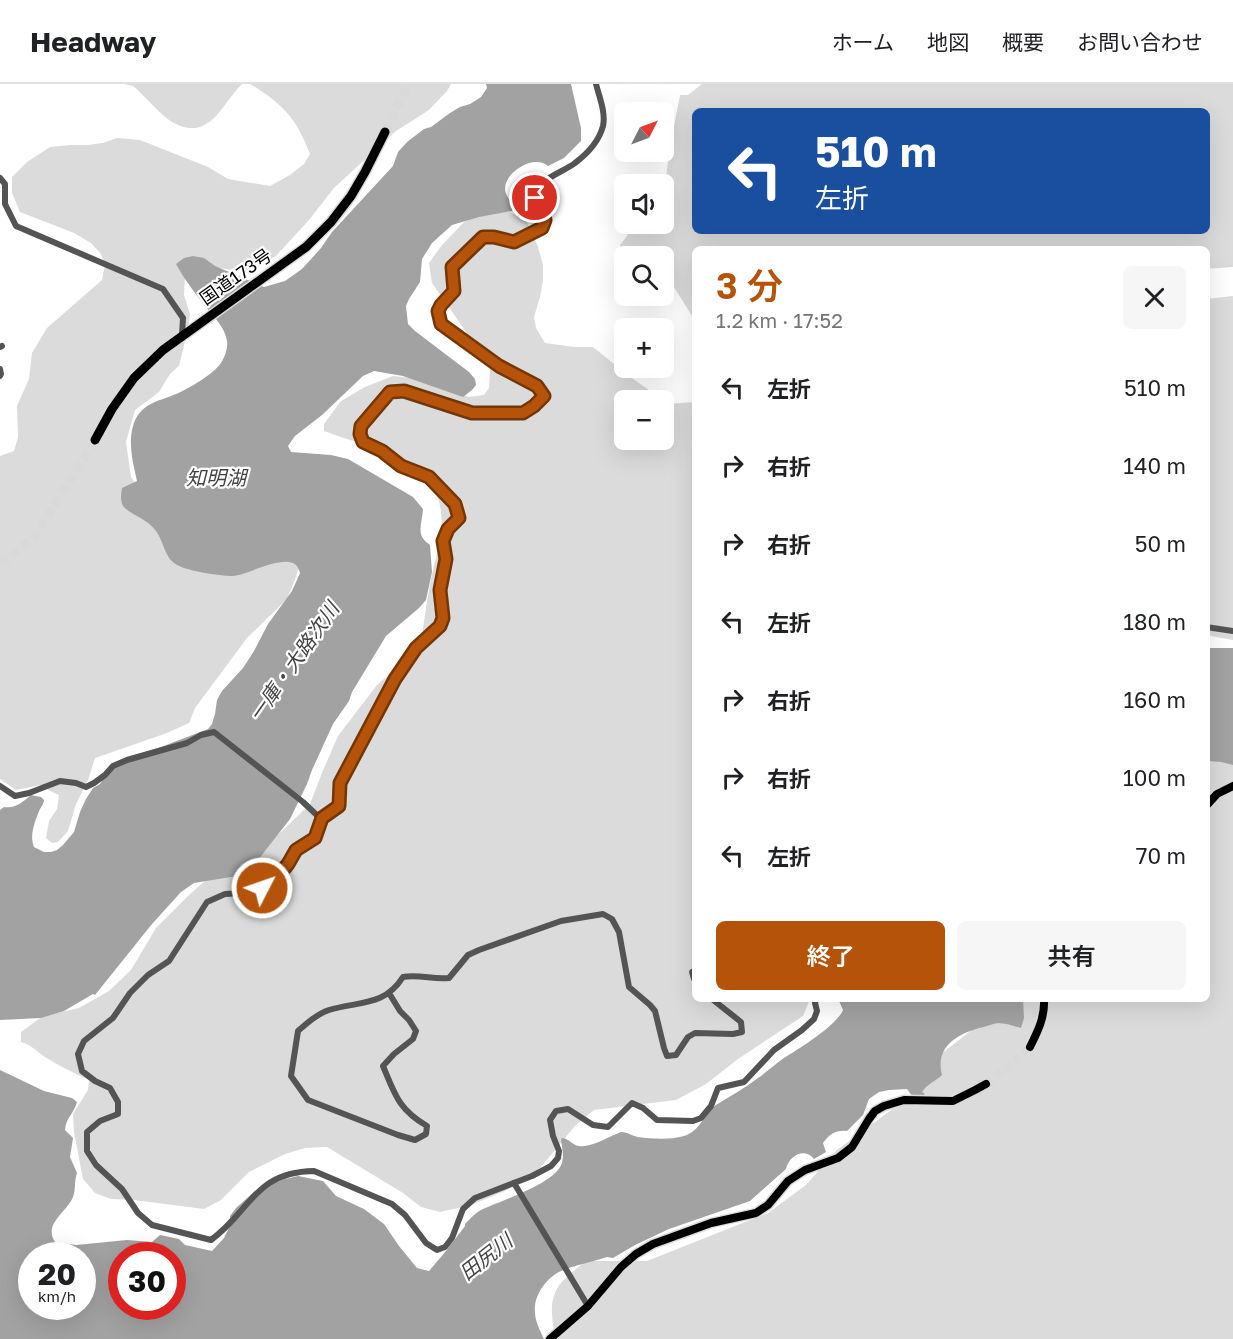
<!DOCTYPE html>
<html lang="ja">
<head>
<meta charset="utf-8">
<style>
	:root { --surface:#fff; --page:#f6f6f6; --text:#202124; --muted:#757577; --line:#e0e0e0; --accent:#b45309 }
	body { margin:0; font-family:"Golos Text","Noto Sans JP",sans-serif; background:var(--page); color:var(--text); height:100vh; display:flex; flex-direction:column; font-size:22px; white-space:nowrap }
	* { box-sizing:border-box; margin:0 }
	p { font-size:20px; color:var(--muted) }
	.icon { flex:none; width:33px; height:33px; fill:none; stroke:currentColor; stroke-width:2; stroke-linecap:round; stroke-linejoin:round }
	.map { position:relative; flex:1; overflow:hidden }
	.drawer { position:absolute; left:692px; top:162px; width:518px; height:756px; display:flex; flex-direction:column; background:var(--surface); border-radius:9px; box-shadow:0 6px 24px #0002 }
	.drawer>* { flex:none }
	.guide { position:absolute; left:692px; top:24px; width:518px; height:126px; border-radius:9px; box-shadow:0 6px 24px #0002; background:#1a4fa0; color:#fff; overflow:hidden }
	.needle { width:39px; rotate:48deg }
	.buttons { position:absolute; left:614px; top:18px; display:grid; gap:12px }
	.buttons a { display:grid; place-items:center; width:60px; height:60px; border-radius:9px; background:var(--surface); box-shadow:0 6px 24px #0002; font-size:30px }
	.speed { position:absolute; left:18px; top:1158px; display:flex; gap:12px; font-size:30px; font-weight:700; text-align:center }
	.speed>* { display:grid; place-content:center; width:78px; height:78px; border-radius:50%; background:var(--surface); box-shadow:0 6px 24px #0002; line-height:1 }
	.speed small { font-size:15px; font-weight:400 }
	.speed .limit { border:9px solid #d22; background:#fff; color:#111 }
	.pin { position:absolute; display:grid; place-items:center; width:51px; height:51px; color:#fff; margin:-26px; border:3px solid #fff; border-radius:50%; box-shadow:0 2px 6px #0007 }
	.me { position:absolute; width:66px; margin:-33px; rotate:49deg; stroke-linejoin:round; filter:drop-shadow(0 0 4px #0008) }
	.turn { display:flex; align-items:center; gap:21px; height:126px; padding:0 24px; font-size:27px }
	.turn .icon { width:78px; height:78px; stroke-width:2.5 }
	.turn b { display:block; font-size:42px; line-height:51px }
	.round { display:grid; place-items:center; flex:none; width:63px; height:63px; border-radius:9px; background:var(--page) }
	.headline { display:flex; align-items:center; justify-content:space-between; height:102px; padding:0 24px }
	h1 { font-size:36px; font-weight:600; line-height:45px; color:var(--accent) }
	.cta { display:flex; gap:12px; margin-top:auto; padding:12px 24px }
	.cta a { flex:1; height:69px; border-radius:9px; background:var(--accent); color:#fff; font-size:24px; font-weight:600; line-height:69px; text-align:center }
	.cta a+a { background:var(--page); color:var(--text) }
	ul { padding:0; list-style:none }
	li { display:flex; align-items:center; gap:18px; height:78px; padding:0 24px }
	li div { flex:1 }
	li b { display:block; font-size:22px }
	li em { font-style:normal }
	header { display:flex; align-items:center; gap:36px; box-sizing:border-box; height:84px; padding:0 30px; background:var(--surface); border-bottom:2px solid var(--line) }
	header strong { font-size:28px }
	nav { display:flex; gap:33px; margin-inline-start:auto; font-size:21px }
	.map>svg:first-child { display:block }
</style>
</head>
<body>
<header>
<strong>Headway</strong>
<nav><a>ホーム</a><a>地図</a><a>概要</a><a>お問い合わせ</a></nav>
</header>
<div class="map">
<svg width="1233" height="1255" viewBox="0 0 1233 1255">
	<rect width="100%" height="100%" fill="#fff"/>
	<!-- green -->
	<g fill="#dbdbdb" fill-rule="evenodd">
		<path d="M124 0H242C232 10 225 22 216 32 204 45 190 48 174 39 162 33 144 11 133 2Z"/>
		<path d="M250 0H451L447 7 429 26 396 47 334 104 309 136 276 172 249 188 202 182 185 193 184 211 190 230 188 245 179 282 170 290 159 308 135 326 126 358 131 393 151 422 302 472 296 493 287 515 247 554 195 624 189 639 167 649 95 674 88 696 76 720 68 747 58 758 52 759 46 754 49 737 57 725 59 711 52 708 40 701 16 706 0 695V372L14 367 18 353 17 322 29 295 32 269 47 244 102 196 105 181 101 170 91 159 74 149 20 128 12 109V93L27 78 50 63 70 61H88L103 59 117 54 140 56 208 83 228 95 270 102 290 91 304 80 310 70C299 42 291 29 267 11 261 7 256 3 250 0Z"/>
		<path d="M702 0H1233V183L1206 185V165H694V235L674 203 663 197V172H624V176L620 174V161L627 152 631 140H663C663 96 672 53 680 11H688ZM694 27H1206V147H694Z"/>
		<path d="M486 128H509L526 136 538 163 543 181V196L540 213 534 233 536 244 545 259 574 263H593L629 292 663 316H624V356H663V317L667 320 694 318V915H810L803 932 738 975 706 1000 676 1016 594 1026 575 1042 540 1084 505 1107 471 1121 440 1128 421 1123 403 1109 327 1063 305 1064 285 1070 249 1088 221 1116 204 1125 134 1116 111 1115 95 1109 83 1095 74 1048 73 1030 88 1006 89 996C74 989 59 982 45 973 35 966 33 962 21 958V948L43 932 79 924 109 907 131 886 156 844 188 812 214 789 253 771 282 747 310 720 322 689 338 652 377 601 421 563C423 540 427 517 431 495 437 466 447 444 438 414 435 405 431 397 424 391 396 369 357 359 324 347V340L341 317 365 303 393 292 422 295 451 308 469 313 484 311 489 304 490 285 464 245 432 199 429 179 442 161 464 138Z"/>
		<path d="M1233 212V556L1206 551V215Z"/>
		<path d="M1206 670H1233V1255H555C554 1242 549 1225 554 1212 558 1197 574 1187 586 1177H647L768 1129 806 1101 837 1066 894 1024 914 1016 941 970 1005 920 1008 915H1206Z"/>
	</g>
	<!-- water -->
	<g fill="#a2a2a2" fill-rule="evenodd">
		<path d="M486 0H571L581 44V57L564 74 548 82C535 70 505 87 505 105 505 111 510 116 513 122L512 127 479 133 452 141 432 159 422 175 420 198 409 215 406 222 408 240 415 247 469 288 475 295 476 301 472 306 463 313 403 292 374 287 363 292 322 331 295 352 288 362 291 368 331 371 348 375 413 413 423 425C422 441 415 451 430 461L432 488 426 516 419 524 386 552 352 608 349 617 333 640 312 686 307 700 290 735 254 781 247 787 237 792 194 799 181 808 152 840 95 911 93 910 64 927 41 934 0 936V726L4 723C15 725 23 718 31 711L41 713 44 716C44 719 42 722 40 725 35 737 29 751 34 763L44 768H51L57 766 63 761 74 748 80 728 86 715 93 704 100 700 112 681 120 676 161 663 208 645 212 640 215 630 217 616 222 607 243 584 254 567 268 540 292 507 300 489C299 486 298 483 296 481 284 470 247 491 233 492 220 492 184 487 174 479 165 473 163 456 156 447 148 435 129 430 123 422 120 416 121 410 122 404L137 397C133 379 128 360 133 342 140 319 157 318 176 310 188 305 214 290 221 279 225 273 228 264 227 257 225 243 214 233 205 222 195 209 184 195 176 180L184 174 193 172 204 174 215 182 264 203 285 197 302 185 321 164 332 148 393 82 398 68 407 58 424 45 431 43 450 29 460 23 470 20 481 13 487 4Z"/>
		<path d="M1206 564H1233V681L1221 678 1206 677Z"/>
		<path d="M839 915H1023L1024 934 1021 944C1014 942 1005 939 998 939 992 940 985 943 979 944 956 951 935 963 942 991 936 997 927 1000 922 1008L924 1009 925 1013 915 1016 907 1005 889 1006 879 1008 869 1015 863 1031 847 1047C835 1046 830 1050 823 1059L826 1068 814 1075C804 1063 789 1072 786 1085L750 1117 669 1145 635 1161 613 1174 607 1173C592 1178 575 1181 561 1187 546 1194 533 1212 535 1229 535 1236 540 1247 544 1255H0V986L44 1007 72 1014 77 1018C74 1030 66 1033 65 1046L73 1054 70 1073 77 1089C74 1097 76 1105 73 1113 67 1128 43 1140 55 1158L76 1161 127 1156 152 1158 160 1151 179 1155 185 1161 212 1167 224 1154 230 1142V1132L236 1124 255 1107 277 1097 298 1092 323 1097 336 1112 364 1125 384 1140 399 1162 417 1184 429 1187 446 1167 465 1142V1140C470 1135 476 1128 483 1125 502 1116 555 1100 562 1079 564 1071 562 1063 561 1056L562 1054C570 1055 572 1061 579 1062 591 1064 610 1052 621 1048 628 1048 632 1052 638 1053 653 1055 670 1056 684 1052 701 1047 703 1030 716 1021 730 1012 745 1004 758 994 767 988 775 980 784 974 800 964 836 942 843 926L839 917ZM32 1172H82V1222H32ZM122 1172H172V1222H122Z"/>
	</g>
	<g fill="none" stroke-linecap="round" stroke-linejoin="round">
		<!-- major-tunnel -->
		<path stroke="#d9d9d9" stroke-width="8" stroke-dasharray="8 4" stroke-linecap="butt" d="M986 1000 1007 984 1030 963"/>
		<!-- highway-tunnel -->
		<g stroke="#d9d9d9" stroke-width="9" stroke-dasharray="9 4.5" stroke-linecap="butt">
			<path d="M385 48 408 0"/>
			<path d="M0 479 6 476 33 455 95 356"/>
		</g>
		<defs>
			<g id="major">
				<path d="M1206 722 1217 710 1233 702"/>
				<path d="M1030 963C1038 947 1045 933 1044 915"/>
				<path d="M550 1255 588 1222 621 1183 636 1170 653 1160 711 1139 756 1129 768 1121 788 1097 805 1086 838 1074 852 1063 869 1035 875 1027 884 1022 904 1016 953 1017 975 1006 986 1000"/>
			</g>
			<path id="highway" d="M95 356 112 325 134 294 163 266 306 163 331 138 351 112 365 88 385 48"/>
		</defs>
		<!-- major casing -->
		<use href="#major" stroke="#dbdbdb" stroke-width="11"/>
		<!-- highway casing -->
		<use href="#highway" stroke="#dbdbdb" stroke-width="12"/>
		<!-- minor -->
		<g stroke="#545454" stroke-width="6">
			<path d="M596 0C599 12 606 29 603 42 599 57 587 70 575 79 564 88 532 97 535 115 537 122 542 130 545 136L542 144 514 158 494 153H483L451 183 454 208 441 221 438 227 441 240 499 282 537 302 544 312 534 322 523 329H472L404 307 390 308 361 342 360 350 363 359 382 367 401 382 429 393 455 420 459 434 448 445 443 457 446 475 440 505 443 534 440 542 416 564 395 595 340 699 339 722 322 734 315 755 296 766 288 780 276 795 262 804 245 809 225 810 207 818 169 877 148 891 130 909 113 934 84 957 78 970 82 987 95 997 110 1004 118 1018V1030L100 1037 87 1048V1067L96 1081 122 1105 138 1129 152 1141 211 1156C251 1127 254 1088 314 1087L392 1120 405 1131 426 1159 437 1166 445 1163 452 1154 463 1125 475 1114 532 1092 551 1082 558 1074 559 1067 553 1052 550 1036 556 1027 568 1025 593 1041 608 1043 632 1019 643 1024 657 1036 693 1037 701 1034 711 1022 718 1004 744 998 774 966 802 946 814 935 817 927 815 919 816 915"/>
			<path d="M0 94 5 100V120L16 142 163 205 183 234 182 251"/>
			<path d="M0 263 2 262"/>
			<path d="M0 285 1 290 0 292"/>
			<path d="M1206 543 1233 547"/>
			<path d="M0 702 15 712 29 709 60 697 76 699 86 703 94 699 105 691 113 682 127 676 187 659 201 651 214 648 303 718 322 736"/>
			<path d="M694 887 692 888 694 895"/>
			<path d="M389 909 400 927 409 936 416 947 413 955 394 970 383 982C395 1011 399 1026 427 1042L426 1050 415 1056 398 1051 308 1016 291 992 298 947C307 939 317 930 329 926 358 917 384 923 403 893 419 890 434 896 449 894L468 871 479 866 561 837 603 830 612 835 619 848 629 903 650 921 655 927 664 964 667 972 676 971 688 953 695 949 733 950 742 948 741 938 712 915"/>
			<path d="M514 1099 588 1222"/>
		</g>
		<!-- major -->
		<use href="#major" stroke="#000" stroke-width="8"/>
		<!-- highway -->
		<use href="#highway" stroke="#000" stroke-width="9"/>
	</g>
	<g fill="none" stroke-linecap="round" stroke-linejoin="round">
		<defs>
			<path id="route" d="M262 804 276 795 288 780 296 766 315 754 322 734 339 722 340 699 395 595 416 564 440 542 443 534 440 506 446 475 443 457 448 445 459 434 455 420 429 393 401 382 382 367 363 358 360 350 361 342 390 308 404 307 472 329H523L534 322 544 312 537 302 499 282 441 240 438 227 441 221 454 207 452 183 483 153H494L514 158 542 144 545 136 535 114"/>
		</defs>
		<!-- route casing -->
		<use href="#route" stroke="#753606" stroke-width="15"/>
		<!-- route -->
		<use href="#route" stroke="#b45309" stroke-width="10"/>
	</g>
	<g text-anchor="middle" stroke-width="4.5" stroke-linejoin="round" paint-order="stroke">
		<!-- street labels -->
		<g font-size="18" fill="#000" stroke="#fff">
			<text transform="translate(236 193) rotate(-35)" y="6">国道173号</text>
		</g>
		<!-- water labels -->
		<g font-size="20" font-style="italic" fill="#434343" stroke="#fff">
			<text x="216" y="401">知明湖</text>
			<text transform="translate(294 578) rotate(-55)" y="7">一庫・大路次川</text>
			<text transform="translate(486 1173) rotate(-38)" y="7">田尻川</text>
		</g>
	</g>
</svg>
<div class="buttons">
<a><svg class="needle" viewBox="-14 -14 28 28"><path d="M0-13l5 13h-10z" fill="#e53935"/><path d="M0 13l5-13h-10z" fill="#757577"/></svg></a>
<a><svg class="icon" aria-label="sound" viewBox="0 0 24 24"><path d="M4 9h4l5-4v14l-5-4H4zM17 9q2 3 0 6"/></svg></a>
<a><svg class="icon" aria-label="search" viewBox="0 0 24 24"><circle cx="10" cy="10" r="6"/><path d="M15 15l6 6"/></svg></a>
<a>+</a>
<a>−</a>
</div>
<div class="speed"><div>20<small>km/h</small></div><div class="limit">30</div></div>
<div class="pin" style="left:535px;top:114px;background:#d93025"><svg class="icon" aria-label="arrive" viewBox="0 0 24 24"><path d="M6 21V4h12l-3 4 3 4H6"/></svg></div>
<svg class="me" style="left:262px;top:804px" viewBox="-20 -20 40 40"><circle r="17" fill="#b45309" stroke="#fff" stroke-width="3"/><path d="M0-11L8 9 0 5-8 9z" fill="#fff"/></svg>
<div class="guide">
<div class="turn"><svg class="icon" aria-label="left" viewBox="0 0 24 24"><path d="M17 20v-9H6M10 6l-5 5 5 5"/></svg><div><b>510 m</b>左折</div></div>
</div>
<section class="drawer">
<div class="headline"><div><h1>3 分</h1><p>1.2 km · 17:52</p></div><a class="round"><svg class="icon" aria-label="close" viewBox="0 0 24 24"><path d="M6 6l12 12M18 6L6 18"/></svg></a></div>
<ul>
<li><svg class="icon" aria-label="left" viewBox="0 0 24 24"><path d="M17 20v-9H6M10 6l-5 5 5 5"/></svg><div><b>左折</b></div><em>510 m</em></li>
<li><svg class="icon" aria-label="right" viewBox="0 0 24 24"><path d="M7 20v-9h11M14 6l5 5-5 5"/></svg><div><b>右折</b></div><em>140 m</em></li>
<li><svg class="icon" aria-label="right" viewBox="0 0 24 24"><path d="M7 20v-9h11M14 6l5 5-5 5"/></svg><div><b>右折</b></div><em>50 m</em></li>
<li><svg class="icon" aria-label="left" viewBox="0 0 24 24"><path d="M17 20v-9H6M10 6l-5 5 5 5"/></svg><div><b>左折</b></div><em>180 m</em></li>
<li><svg class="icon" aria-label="right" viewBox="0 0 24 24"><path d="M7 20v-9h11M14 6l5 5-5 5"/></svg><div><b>右折</b></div><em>160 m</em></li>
<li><svg class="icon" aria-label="right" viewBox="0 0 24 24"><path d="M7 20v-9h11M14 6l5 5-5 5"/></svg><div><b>右折</b></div><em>100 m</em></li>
<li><svg class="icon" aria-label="left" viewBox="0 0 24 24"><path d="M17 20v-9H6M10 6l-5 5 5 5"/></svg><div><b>左折</b></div><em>70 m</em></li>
</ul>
<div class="cta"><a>終了</a><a>共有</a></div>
</section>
</div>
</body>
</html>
